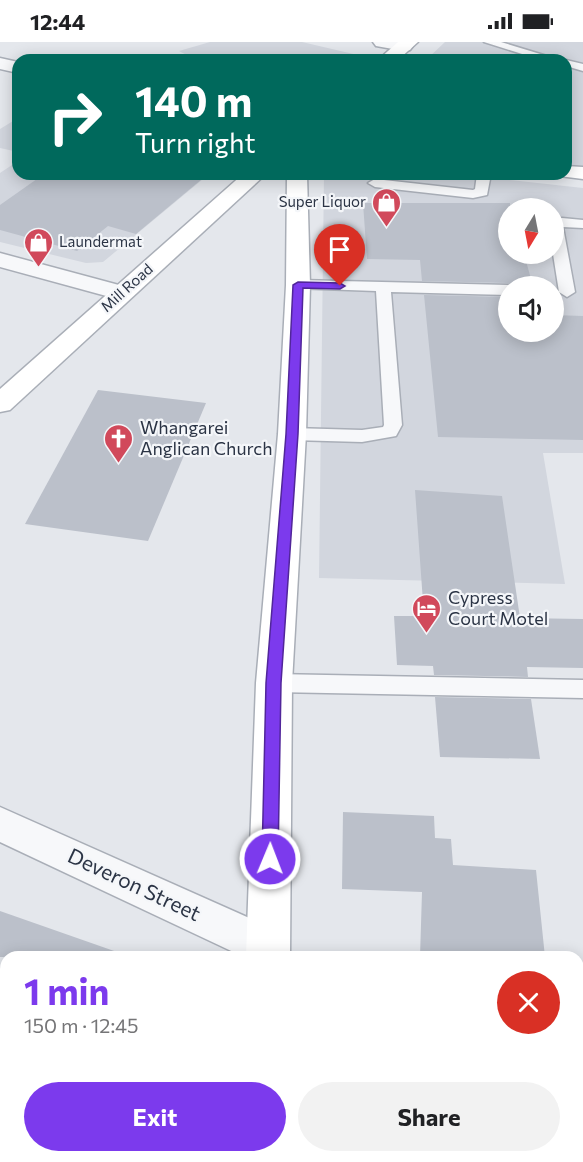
<!DOCTYPE html>
<html lang="en">
<head>
<meta charset="utf-8">
<style>
	:root { --surface:#fff; --page:#f2f2f2; --text:#202124; --muted:#757577; --accent:#7c3aed }
	body { margin:0; font-family:Commissioner,sans-serif; background:var(--page); color:var(--text); height:100vh; display:flex; flex-direction:column; font-size:22px; white-space:nowrap }
	* { box-sizing:border-box; margin:0 }
	p { font-size:20px; color:var(--muted) }
	.icon { flex:none; width:33px; height:33px; fill:none; stroke:currentColor; stroke-width:2; stroke-linecap:round; stroke-linejoin:round }
	.map { position:relative; flex:1; overflow:hidden }
	.details { position:absolute; left:0px; top:909px; width:584px; height:212px; display:flex; flex-direction:column; background:var(--surface); border-radius:18px 18px 0 0; box-shadow:0 3px 15px #0003 }
	.details>* { flex:none }
	.guide { position:absolute; left:12px; top:12px; width:560px; height:126px; border-radius:18px; box-shadow:0 3px 15px #0003; background:#00695c; color:#fff; overflow:hidden }
	.needle { width:39px; rotate:190deg }
	.fabs { position:absolute; left:498px; top:156px; display:grid; gap:12px }
	.fabs a { display:grid; place-items:center; width:66px; height:66px; border-radius:50%; background:var(--surface); box-shadow:0 3px 15px #0003; font-size:30px }
	.pin { position:absolute; display:grid; place-items:center; width:51px; height:51px; color:#fff; margin:-62px -26px; border-radius:50% 50% 50% 0; rotate:-45deg; box-shadow:0 0 6px #0007 }
	.pin .icon { rotate:45deg }
	.me { position:absolute; width:66px; margin:-33px; rotate:1deg; stroke-linejoin:round; filter:drop-shadow(0 0 4px #0008) }
	.turn { display:flex; align-items:center; gap:21px; height:126px; padding:0 24px; font-size:27px }
	.turn .icon { width:78px; height:78px; stroke-width:2.5 }
	.turn b { display:block; font-size:42px; line-height:51px }
	.round { display:grid; place-items:center; flex:none; width:63px; height:63px; border-radius:32px; background:var(--page) }
	.summary { display:flex; align-items:center; justify-content:space-between; height:102px; padding:0 24px }
	h1 { font-size:36px; font-weight:700; line-height:45px; color:var(--accent) }
	.primary-button { display:flex; gap:12px; margin-top:auto; padding:12px 24px }
	.primary-button a { flex:1; height:69px; border-radius:36px; background:var(--accent); color:#fff; font-size:24px; font-weight:700; line-height:69px; text-align:center }
	.primary-button a+a { background:var(--page); color:var(--text) }
	.status { display:flex; justify-content:space-between; align-items:center; height:42px; padding:0 30px; background:var(--surface); direction:ltr }
	.status svg { height:16px; fill:currentColor }
	.map>svg:first-child { display:block }
</style>
</head>
<body>
<div class="status"><b>12:44</b><svg viewBox="0 0 49 12"><path d="M0 12V9h3v3zM5 12V6h3v6zM10 12V3h3v9zM15 12V0h3v12zM26 1h20v11H26zM47 4h2v5h-2z"/></svg></div>
<div class="map">
<svg width="583" height="1120" viewBox="0 0 583 1120">
	<rect width="100%" height="100%" fill="#e4e7ec"/>
	<!-- built -->
	<g fill="#d2d6de" fill-rule="evenodd">
		<path d="M210 0H302L362 14 358 18H196L179 9Z"/>
		<path d="M445 0H583V124L566 122V18H426Z"/>
		<path d="M18 76V110L0 106V87Z"/>
		<path d="M18 119V132H209L103 220 86 221 0 200V131Z"/>
		<path d="M324 132H454L583 146V411H543L565 542 319 536ZM508 166H554V212H508ZM508 244H554V290H508Z"/>
	</g>
	<!-- building -->
	<g fill="#bbc0ca">
		<path d="M44 132H208L136 192 108 184 77 209 0 188V163Z"/>
		<path d="M363 161H510L508 212H524L533 244H515L508 241 422 239 420 218 367 217Z"/>
		<path d="M424 253 508 255V290H554V273L583 274V398L438 395Z"/>
		<path d="M98 348 206 361 148 499 25 482Z"/>
		<path d="M415 448 502 454 520 576 583 577V626L527 625 528 635 434 633 433 624 397 623 394 574H424Z"/>
		<path d="M435 655 531 657 540 717 440 715Z"/>
		<path d="M343 770 434 774 435 796 451 797 453 823 536 828 545 915H420L422 850 342 847Z"/>
		<path d="M0 869 117 910 116 915H0Z"/>
	</g>
	<g fill="none" stroke-linecap="round" stroke-linejoin="round">
		<defs>
			<g id="lane">
				<path d="M484 0H501L560 18H541Z"/>
				<path d="M564 18H566L583 22V29L566 24Z"/>
				<path d="M477 132H491L487 153 473 156 375 145 368 141 375 137 473 148 475 147Z"/>
				<path d="M562 176 583 178V186L563 185 575 250 567 255 559 250 553 212 554 179Z"/>
				<path d="M298 238 508 243 513 244H508V253L391 250 402 383 396 394 362 400 292 398 286 396 283 392 286 388 292 386 362 388 383 385 384 383 376 249 293 246 290 243 293 240Z"/>
				<path d="M274 632 583 638V656L274 650 266 647 263 641 266 635Z"/>
			</g>
			<g id="street">
				<path d="M373 0H409L413 4 410 8 404 9 376 4Z"/>
				<path d="M0 16 18 20V31L0 27Z"/>
				<path d="M0 211 130 246 133 251 130 256 121 258 0 225Z"/>
				<path d="M0 765 283 891 289 905 285 915H244L0 800Z"/>
			</g>
			<g id="secondary">
				<path d="M398 0H418L398 18H378Z"/>
				<path d="M566 124 583 125V137L559 134 557 132H566Z"/>
				<path d="M243 132H266L10 368 0 370V347Z"/>
				<path d="M287 132H307L310 243 306 392 292 641 290 915H246L256 641 278 392 286 243Z"/>
				<rect x="235" y="1114" width="48" height="6"/>
			</g>
		</defs>
		<!-- lane casing -->
		<use href="#lane" stroke="#a9aeb7" stroke-width="3"/>
		<!-- street casing -->
		<use href="#street" stroke="#a9aeb7" stroke-width="3"/>
		<!-- secondary casing -->
		<use href="#secondary" stroke="#a9aeb7" stroke-width="3"/>
		<!-- lane -->
		<use href="#lane" fill="#f7f8fa" fill-rule="evenodd"/>
		<!-- street -->
		<use href="#street" fill="#f7f8fa" fill-rule="evenodd"/>
		<!-- secondary -->
		<use href="#secondary" fill="#fff" fill-rule="evenodd"/>
	</g>
	<!-- route -->
	<path fill="#7c3aed" stroke="#51269a" stroke-width="1.5" d="M298 240 340 241 345 244 340 247 303 246 298 392 281 641 278 817 276 823 270 825 264 823 262 817 266 641 286 392 293 243Z"/>
	<!-- icons -->
	<defs>
		<symbol id="shop-pin" viewBox="-11 -11 22 30"><path d="M0 17L-7.5 6A9.5 9.5 0 1 1 7.5 6Z" fill="#d1495b" stroke="#f4f6f9"/><path d="M-5-2.5h2.3a2.7 3.5 0 0 1 5.4 0H5L5.5 6h-11ZM-1.5-2.5h3a1.5 2.3 0 0 0-3 0Z" fill="#fff"/></symbol>
		<symbol id="church-pin" viewBox="-11 -11 22 30"><path d="M0 17L-7.5 6A9.5 9.5 0 1 1 7.5 6Z" fill="#d1495b" stroke="#f4f6f9"/><path d="M-1.2-6h2.4v3.5h3.3v2.4h-3.3V6h-2.4V-.1h-3.3v-2.4h3.3Z" fill="#fff"/></symbol>
		<symbol id="hotel-pin" viewBox="-11 -11 22 30"><path d="M0 17L-7.5 6A9.5 9.5 0 1 1 7.5 6Z" fill="#d1495b" stroke="#f4f6f9"/><path d="M-6-4.5h1.5V1H6V5H4.5V3h-9V5H-6ZM-4 0a1.8 1.8 0 1 1 3.6 0ZM.5 0V-2.5h3Q6-2.5 6 0Z" fill="#fff"/></symbol>
	</defs>
	<g fill-rule="evenodd">
		<use href="#shop-pin" x="370" y="144" width="33" height="45"/>
		<use href="#shop-pin" x="22" y="184" width="33" height="45"/>
		<use href="#church-pin" x="102" y="380" width="33" height="45"/>
		<use href="#hotel-pin" x="410" y="550" width="33" height="45"/>
	</g>
	<g text-anchor="middle" stroke-width="4.5" stroke-linejoin="round" paint-order="stroke">
		<!-- far-poi labels -->
		<g font-size="15" fill="#2b3445" stroke="#f4f6f9" text-anchor="end">
			<text x="366" y="165">Super Liquor</text>
			<text x="59" y="205" text-anchor="start">Laundermat</text>
		</g>
		<!-- far-street labels -->
		<g font-size="15" fill="#2b3445" stroke="#f4f6f9">
			<text transform="translate(127 246) rotate(-42)" y="5">Mill Road</text>
		</g>
		<!-- poi labels -->
		<g font-size="18" fill="#2b3445" stroke="#f4f6f9" text-anchor="start">
			<text x="140" y="392">Whangarei<tspan x="140" dy="21">Anglican Church</tspan></text>
			<text x="448" y="562">Cypress<tspan x="448" dy="21">Court Motel</tspan></text>
		</g>
		<!-- near-street labels -->
		<g font-size="21" fill="#2b3445" stroke="#f4f6f9">
			<text transform="translate(134 843) rotate(25)" y="7">Deveron Street</text>
		</g>
	</g>
</svg>
<div class="fabs">
<a><svg class="needle" viewBox="-14 -14 28 28"><path d="M0-13l5 13h-10z" fill="#e53935"/><path d="M0 13l5-13h-10z" fill="#757577"/></svg></a>
<a><svg class="icon" aria-label="sound" viewBox="0 0 24 24"><path d="M4 9h4l5-4v14l-5-4H4zM17 9q2 3 0 6"/></svg></a>
</div>
<div class="pin" style="left:340px;top:244px;background:#d93025"><svg class="icon" aria-label="arrive" viewBox="0 0 24 24"><path d="M6 21V4h12l-3 4 3 4H6"/></svg></div>
<svg class="me" style="left:270px;top:817px" viewBox="-20 -20 40 40"><circle r="17" fill="#7c3aed" stroke="#fff" stroke-width="3"/><path d="M0-11L8 9 0 5-8 9z" fill="#fff"/></svg>
<div class="guide">
<div class="turn"><svg class="icon" aria-label="right" viewBox="0 0 24 24"><path d="M7 20v-9h11M14 6l5 5-5 5"/></svg><div><b>140 m</b>Turn right</div></div>
</div>
<section class="details">
<div class="summary"><div><h1>1 min</h1><p>150 m · 12:45</p></div><a class="round" style="background:#d93025;color:#fff"><svg class="icon" aria-label="close" viewBox="0 0 24 24"><path d="M6 6l12 12M18 6L6 18"/></svg></a></div>
<div class="primary-button"><a>Exit</a><a>Share</a></div>
</section>
</div>
</body>
</html>
